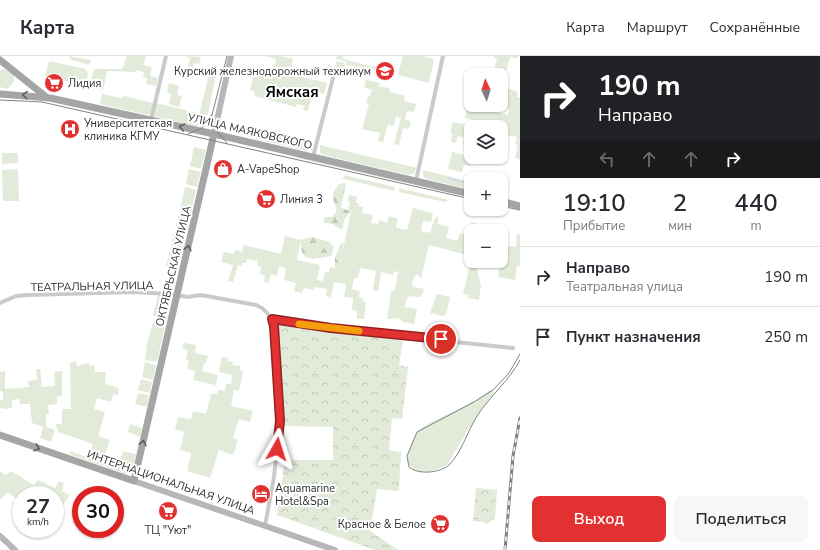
<!DOCTYPE html>
<html lang="ru">
<head>
<meta charset="utf-8">
<style>
	:root { --surface:#fff; --page:#f7f7f7; --text:#2b2b33; --muted:#7c7c81; --line:#e1e1e2; --accent:#e23131 }
	body { margin:0; font-family:"Nunito Sans",sans-serif; background:var(--page); color:var(--text); height:100vh; display:flex; flex-direction:column; font-size:15px; white-space:nowrap }
	* { box-sizing:border-box; margin:0 }
	p { font-size:13px; color:var(--muted) }
	.icon { flex:none; width:22px; height:22px; fill:none; stroke:currentColor; stroke-width:2; stroke-linecap:round; stroke-linejoin:round }
	.map { position:relative; flex:1; overflow:hidden }
	.panel { display:flex; flex-direction:column; background:var(--surface); width:300px }
	.panel>* { flex:none }
	.hud { background:#202124; color:#fff; overflow:hidden }
	.needle { width:26px; rotate:356deg }
	.controls { position:absolute; left:464px; top:12px; display:grid; gap:8px }
	.controls a { display:grid; place-items:center; width:44px; height:44px; border-radius:8px; background:var(--surface); box-shadow:0 1px 3px #0004; font-size:20px }
	.speed { position:absolute; left:12px; top:430px; display:flex; gap:8px; font-size:20px; font-weight:700; text-align:center }
	.speed>* { display:grid; place-content:center; width:52px; height:52px; border-radius:50%; background:var(--surface); box-shadow:0 1px 3px #0004; line-height:1 }
	.speed small { font-size:10px; font-weight:400 }
	.speed .limit { border:6px solid #d22; background:#fff; color:#111 }
	.pin { position:absolute; display:grid; place-items:center; width:34px; height:34px; color:#fff; margin:-17px; border:2px solid #fff; border-radius:50%; box-shadow:0 1px 4px #0007 }
	.me { position:absolute; width:44px; margin:-22px; rotate:6deg; stroke-linejoin:round; filter:drop-shadow(0 0 3px #0008) }
	.turn { display:flex; align-items:center; gap:14px; height:84px; padding:0 12px; font-size:18px }
	.turn .icon { width:52px; height:52px; stroke-width:2.5 }
	.turn b { display:block; font-size:28px; line-height:34px }
	.lanes { display:flex; align-items:center; height:38px; padding:0 12px; background:#0003; justify-content:center; gap:20px; direction:ltr }
	.lanes .off { opacity:.35 }
	.eta { display:flex; justify-content:space-evenly; align-items:center; height:68px; text-align:center }
	.eta b { font-size:24px; font-weight:600; line-height:28px }
	.button { display:flex; gap:8px; margin-top:auto; padding:8px 12px }
	.button a { flex:1; height:46px; border-radius:8px; background:var(--accent); color:#fff; font-size:16px; font-weight:600; line-height:46px; text-align:center }
	.button a+a { background:var(--page); color:var(--text) }
	ul { padding:0; list-style:none }
	li { display:flex; align-items:center; gap:12px; height:60px; padding:0 12px; border-top:1px solid var(--line) }
	li div { flex:1 }
	li b { display:block; font-size:15px }
	li em { font-style:normal }
	header { display:flex; align-items:center; gap:24px; box-sizing:border-box; height:56px; padding:0 20px; background:var(--surface); border-bottom:1px solid var(--line) }
	header strong { font-size:19px }
	nav { display:flex; gap:22px; margin-inline-start:auto; font-size:14px }
	main { display:flex; flex:1; min-height:0 }
	.map>svg:first-child { display:block }
</style>
</head>
<body>
<header>
<strong>Карта</strong>
<nav><a>Карта</a><a>Маршрут</a><a>Сохранённые</a></nav>
</header>
<main>
<div class="map">
<svg width="520" height="494" viewBox="0 0 520 494">
	<defs>
		<pattern id="forest-firs" width="22" height="20" patternUnits="userSpaceOnUse"><rect width="22" height="20" fill="#e2eada"/><path d="M5 1l3.5 6h-7zM16 11l3.5 6h-7z" fill="#c2c9bb"/></pattern>
		<pattern id="park-crowns" width="20" height="18" patternUnits="userSpaceOnUse"><rect width="20" height="18" fill="#e2eada"/><path d="M2 6a3 3 0 1 1 6 0M12 15a3 3 0 1 1 6 0" fill="none" stroke="#c2c9bb"/></pattern>
	</defs>
	<rect width="100%" height="100%" fill="#fff"/>
	<!-- green -->
	<g fill="#e2eada" fill-rule="evenodd">
		<path d="M68 0 91 4 89 9 72 4Z"/>
		<path d="M127 0H146L143 9 152 11 150 20 158 22 156 30 146 28 147 22 143 21 144 16 136 14V16L107 15 103 34 93 32V29L90 28 94 13H122Z"/>
		<path d="M184 0 201 1 199 8 194 7 189 24 185 23 190 2Z"/>
		<path d="M265 0H280L293 3 290 18 327 27 324 38 313 35 308 55 303 54 304 50 297 48 296 51 254 40 255 36 250 34 254 17 269 20 272 11 274 12 276 3Z"/>
		<path d="M337 0H343V3L378 12 377 14 346 9 347 6 336 3Z"/>
		<path d="M403 0H423L434 3 429 27 398 19Z"/>
		<path d="M494 0H518L517 2 510 1 505 20H502L501 25V19H476L477 16 483 18 484 15 493 16 497 3 494 2Z"/>
		<path d="M49 5 85 13 88 17 85 30 45 20Z"/>
		<path d="M336 5 345 7 344 12 364 16 363 22 334 15Z"/>
		<path d="M218 9 208 58 206 60 199 59 210 15 214 16Z"/>
		<path d="M5 13 14 19V24L11 30 6 33 0 31V14Z"/>
		<path d="M366 24 380 27 379 30 390 33V36L405 40 404 45 416 48 414 56 407 55 405 64 411 65 409 73 403 72 399 89 394 88 401 62 396 60 394 70 388 68 383 86 378 85 380 77 362 73 369 48 366 47 368 40 370 41 372 34 364 31Z"/>
		<path d="M169 27 179 30 177 39 182 40 179 51 169 48 171 38 167 37Z"/>
		<path d="M501 30 518 36 517 41 520 42V106L519 103 515 102 518 89 515 88 517 81 507 79 503 105 498 104 496 107 482 103 481 105 471 103 470 110 464 109 462 116 448 113 452 96 465 99 467 91 463 89 464 82 458 80 456 87 451 86 452 77H450L453 66 473 70 474 64 465 62 468 49 508 59 509 53 506 52V49L501 48ZM471 71H501V101H471Z"/>
		<path d="M102 38 120 42 125 40 153 47 151 57 148 59 100 48Z"/>
		<path d="M156 47 198 57V61L205 62 199 69 196 70 154 60Z"/>
		<path d="M250 73 314 88 313 92 307 95 251 82 248 80Z"/>
		<path d="M320 89 417 112 413 118 409 119 323 99 320 96Z"/>
		<path d="M194 91 206 94 201 113 190 110Z"/>
		<path d="M2 97H18V107L2 108Z"/>
		<path d="M297 100 471 140V142L297 102Z"/>
		<path d="M18 113 19 145H3L2 114Z"/>
		<path d="M189 113 201 116 197 131 186 128Z"/>
		<path d="M423 114 471 126V134L427 123 423 120Z"/>
		<path d="M344 119 395 131 394 135 343 123Z"/>
		<path d="M185 131 196 134 187 174 182 176 175 175Z"/>
		<path d="M399 132 449 144 445 146 399 136Z"/>
		<path d="M349 139 357 141 356 147H359L358 150 363 151 362 157 373 159 371 167 378 168 379 164 387 167 389 160 398 163 396 172 407 174 413 152 433 157 431 166 423 165 421 175 430 177 434 164 438 160V168L449 171 446 182 457 185 460 177 468 179 471 166 482 169 481 175H471V199H467L429 189 421 222 417 218C413 222 410 227 414 231L424 233 421 241 408 240 404 251 417 253 414 268 403 266 398 262 387 263 391 236 395 233 398 216 394 215 393 219 381 216 378 235 373 234 376 215 360 212 358 222H354L352 233 360 235 359 241 363 242 362 245 366 246 364 263H357V255L352 254 353 242 344 241 346 228 334 226 331 241 326 240 327 233 315 231 314 234 304 232 302 237 294 235 296 227 284 224 286 212 279 210 277 220 271 218 269 227 264 226 265 220 260 218 261 211 257 209 258 205 247 203 246 207H243L242 210 238 209 233 226 228 225 233 209 221 206 224 196 234 198 235 194 242 196 244 189 281 198 285 180 301 184 297 204 320 209 317 224 323 225 325 216 329 217 330 211 339 213 351 155 348 154 350 146 348 145Z"/>
		<path d="M174 177 180 179 185 184 178 213 166 211Z"/>
		<path d="M517 178H520V210H517L515 224 498 221 502 198 501 189 516 191Z"/>
		<path d="M470 209 476 210 481 229 479 244 468 242 469 239 463 238Z"/>
		<path d="M437 238 450 241 446 258 443 260 430 257Z"/>
		<path d="M158 239H168L171 242 167 261 165 262 153 260Z"/>
		<path d="M154 264 163 266 165 269 157 306 145 304 147 287Z"/>
		<path d="M184 287 196 289 195 297 208 300 206 307H204L202 315 218 319 216 329 193 324 195 315 187 313 189 305 186 304 188 294 182 292Z"/>
		<path d="M222 301 228 302 227 305 233 306 232 309 240 310V314L243 315 239 335 234 334 231 350 253 355 250 366 239 363 233 382 238 384 233 399 219 394 210 422 187 415 191 397 180 394 184 376 175 373 178 361 191 363 193 355 206 358 211 338H217L218 334 225 335 226 328H231L232 319 219 316Z"/>
		<path d="M76 305 77 310 89 307V310L94 309 95 316H106L105 328 119 332 118 339 113 338 111 346 97 342 94 353 105 356 98 380 110 384 103 404 90 399 93 388 58 376V373L56 372V368H62V353H71L70 307Z"/>
		<path d="M145 306 156 309 153 324 142 321Z"/>
		<path d="M36 313H40L42 331 55 330 54 316 62 315V340H57V348L48 349 49 358H46V371L55 374 51 386 40 382 43 371 32 367 30 348H20L19 343 12 344V352L4 353 0 351V344H3V336L0 335V316L5 315V333L29 331 28 325 37 324Z"/>
		<path d="M141 323 152 326 150 337 138 334Z"/>
		<path d="M490 334 495 336 476 360 447 409C438 415 409 422 408 403 408 398 410 393 412 388 414 382 417 376 422 372 430 365 450 358 461 352L459 357 474 354 477 346 476 344Z"/>
		<path d="M138 337 149 339 147 351 135 348Z"/>
		<path d="M130 368 142 372 140 381 128 376Z"/>
		<path d="M70 395 118 412 123 395 136 398 132 415 126 418 69 398Z"/>
		<path d="M0 415 6 419 11 415 34 429 38 424 55 432 59 425 64 427 62 435 70 439 55 461V439H21V454L12 448 17 443 8 436 1 443 0 442Z"/>
	</g>
	<!-- forest -->
	<g fill="url(#forest-firs)">
		<path d="M346 127 341 152 351 155 344 164 343 173H340L333 168 324 167 323 165 325 161H332C345 149 323 146 339 128Z"/>
		<path d="M312 181 330 186 334 191 331 200C312 203 300 208 301 184Z"/>
		<path d="M341 187H344L339 213 335 212V202Z"/>
		<path d="M476 344 477 351 470 356 468 360 463 362 459 359 461 352Z"/>
	</g>
	<!-- park -->
	<g fill="url(#park-crowns)">
		<path d="M277 267 403 285 399 309 408 311 402 363 392 362 389 394 401 396 399 435 377 433 370 475 398 494H375L277 459 285 404H333V371L283 370Z"/>
		<path d="M476 432 497 434 495 462 485 469V466L473 465Z"/>
	</g>
	<g fill="none" stroke-linecap="round" stroke-linejoin="round">
		<!-- stream -->
		<path stroke="#c6daea" stroke-width="1.5" d="M450 121V123L471 128"/>
		<!-- minor -->
		<g stroke="#cacaca" stroke-width="4">
			<path d="M151 64 166 0"/>
			<path d="M313 101 333 22"/>
			<path d="M416 125 443 0"/>
			<path d="M0 247 16 240 28 239 133 236 170 238 187 241 201 239 256 249C266 253 271 260 274 270L280 365 274 421 265 470"/>
			<path d="M272 263 331 273 513 292"/>
		</g>
		<!-- secondary -->
		<g stroke="#b7b7b7" stroke-width="6">
			<path d="M214 78 231 0"/>
			<path d="M134 425 335 494"/>
			<path d="M0 480 15 494"/>
		</g>
		<!-- primary -->
		<g stroke="#a5a5a5" stroke-width="7">
			<path d="M0 4 45 40"/>
			<path d="M0 38 50 42 214 78 471 138"/>
			<path d="M501 145 520 150"/>
			<path d="M0 379 134 425 214 78"/>
		</g>
		<!-- tram -->
		<g stroke="#828282" stroke-width="1">
			<path d="M0 44 42 46 471 143"/>
			<path d="M211 59 215 73 227 87"/>
			<path d="M188 78 202 72 211 63 227 0"/>
			<path d="M501 150 520 154"/>
			<path d="M520 298 509 317 493 334 474 346 417 376 407 400 409 411C418 419 440 417 449 409 462 396 467 376 477 360 490 340 509 325 520 304"/>
		</g>
		<defs>
			<path id="rail" d="M505 494 513 400 520 362"/>
		</defs>
		<!-- rail casing -->
		<use href="#rail" stroke="#828282" stroke-width="3"/>
		<!-- rail -->
		<use href="#rail" stroke="#fff" stroke-width="1.5" stroke-dasharray="4.5" stroke-linecap="butt"/>
	</g>
	<!-- one-way arrows -->
	<defs><path id="oneway-chevron" d="M-2-3.5L2.5 0L-2 3.5" fill="none" stroke-width="1.6" stroke-linecap="round" stroke-linejoin="round"/></defs>
	<g stroke="#5d5d5d">
		<use href="#oneway-chevron" transform="translate(25 39) rotate(-175)"/>
		<use href="#oneway-chevron" transform="translate(182 71) rotate(-168)"/>
		<use href="#oneway-chevron" transform="translate(188 192) rotate(-77)"/>
		<use href="#oneway-chevron" transform="translate(143 387) rotate(-77)"/>
		<use href="#oneway-chevron" transform="translate(37 392) rotate(19)"/>
	</g>
	<g fill="none" stroke-linecap="round" stroke-linejoin="round">
		<defs>
			<path id="route" d="M277 393 280 365 274 270 272 263 331 272 441 283"/>
		</defs>
		<!-- route casing -->
		<use href="#route" stroke="#932020" stroke-width="10"/>
		<!-- route -->
		<use href="#route" stroke="#e23131" stroke-width="7"/>
		<!-- slow -->
		<path stroke="#f59e0b" stroke-width="7" d="M299 268 359 275"/>
	</g>
	<!-- icons -->
	<defs>
		<symbol id="university-disc" viewBox="-11 -11 22 22"><circle r="9.5" fill="#e23131" stroke="#fff"/><path d="M0-5L7-2L0 1L-7-2ZM-4 1L0 2.5L4 1V4Q0 6-4 4Z" fill="#fff"/></symbol>
		<symbol id="supermarket-disc" viewBox="-11 -11 22 22"><circle r="9.5" fill="#e23131" stroke="#fff"/><path d="M-6-5.5h2.5l.6 2H6L4.5 2H-2.5L-4.4-4H-6ZM-1.5 3.2a1.3 1.3 0 1 0 .1 0ZM3 3.2a1.3 1.3 0 1 0 .1 0Z" fill="#fff"/></symbol>
		<symbol id="hospital-disc" viewBox="-11 -11 22 22"><circle r="9.5" fill="#e23131" stroke="#fff"/><path d="M-5-5h3v3.5h4V-5h3V5h-3V1.5h-4V5h-3Z" fill="#fff"/></symbol>
		<symbol id="shop-disc" viewBox="-11 -11 22 22"><circle r="9.5" fill="#e23131" stroke="#fff"/><path d="M-5-2.5h2.3a2.7 3.5 0 0 1 5.4 0H5L5.5 6h-11ZM-1.5-2.5h3a1.5 2.3 0 0 0-3 0Z" fill="#fff"/></symbol>
		<symbol id="hotel-disc" viewBox="-11 -11 22 22"><circle r="9.5" fill="#e23131" stroke="#fff"/><path d="M-6-4.5h1.5V1H6V5H4.5V3h-9V5H-6ZM-4 0a1.8 1.8 0 1 1 3.6 0ZM.5 0V-2.5h3Q6-2.5 6 0Z" fill="#fff"/></symbol>
	</defs>
	<g fill-rule="evenodd">
		<use href="#university-disc" x="374" y="4" width="22" height="22"/>
		<use href="#supermarket-disc" x="43" y="16" width="22" height="22"/>
		<use href="#hospital-disc" x="59" y="62" width="22" height="22"/>
		<use href="#shop-disc" x="212" y="102" width="22" height="22"/>
		<use href="#supermarket-disc" x="255" y="132" width="22" height="22"/>
		<use href="#hotel-disc" x="250" y="427" width="22" height="22"/>
		<use href="#supermarket-disc" x="157" y="444" width="22" height="22"/>
		<use href="#supermarket-disc" x="429" y="457" width="22" height="22"/>
	</g>
	<g text-anchor="middle" stroke-width="4" stroke-linejoin="round" paint-order="stroke">
		<!-- poi labels -->
		<g font-size="11" fill="#2d2d2d" stroke="#fff" text-anchor="start">
			<text x="371" y="19" text-anchor="end">Курский железнодорожный техникум</text>
			<text x="68" y="31">Лидия</text>
			<text x="84" y="71">Университетская<tspan x="84" dy="13">клиника КГМУ</tspan></text>
			<text x="237" y="117">A-VapeShop</text>
			<text x="280" y="147">Линия 3</text>
			<text x="275" y="436">Aquamarine<tspan x="275" dy="13">Hotel&amp;Spa</tspan></text>
			<text x="426" y="472" text-anchor="end">Красное &amp; Белое</text>
			<text x="168" y="478" text-anchor="middle">ТЦ "Уют"</text>
		</g>
		<!-- street labels -->
		<g font-size="11" fill="#2d2d2d" stroke="#fff">
			<text transform="translate(250 75) rotate(13)" y="4">УЛИЦА МАЯКОВСКОГО</text>
			<text transform="translate(173 210) rotate(-77)" y="4">ОКТЯБРЬСКАЯ УЛИЦА</text>
			<text transform="translate(92 230) rotate(-1)" y="4">ТЕАТРАЛЬНАЯ УЛИЦА</text>
			<text transform="translate(171 426) rotate(19)" y="4">ИНТЕРНАЦИОНАЛЬНАЯ УЛИЦА</text>
		</g>
		<!-- district labels -->
		<g font-size="15" font-weight="bold" fill="#000" stroke="#fff">
			<text x="292" y="41">Ямская</text>
		</g>
	</g>
</svg>
<div class="controls">
<a><svg class="needle" viewBox="-14 -14 28 28"><path d="M0-13l5 13h-10z" fill="#e53935"/><path d="M0 13l5-13h-10z" fill="#7c7c81"/></svg></a>
<a><svg class="icon" aria-label="layers" viewBox="0 0 24 24"><path d="M12 4l9 5-9 5-9-5zM3 14l9 5 9-5"/></svg></a>
<a>+</a>
<a>−</a>
</div>
<div class="speed"><div>27<small>km/h</small></div><div class="limit">30</div></div>
<div class="pin" style="left:441px;top:283px;background:#d93025"><svg class="icon" aria-label="arrive" viewBox="0 0 24 24"><path d="M6 21V4h12l-3 4 3 4H6"/></svg></div>
<svg class="me" style="left:277px;top:393px" viewBox="-20 -20 40 40"><path d="M0-17L14 15 0 8-14 15z" fill="#e23131" stroke="#fff" stroke-width="4"/></svg>
</div>
<section class="panel">
<div class="hud">
<div class="turn"><svg class="icon" aria-label="right" viewBox="0 0 24 24"><path d="M7 20v-9h11M14 6l5 5-5 5"/></svg><div><b>190 m</b>Направо</div></div>
<div class="lanes"><svg class="icon off" aria-label="left" viewBox="0 0 24 24"><path d="M17 20v-9H6M10 6l-5 5 5 5"/></svg><svg class="icon off" aria-label="ahead" viewBox="0 0 24 24"><path d="M12 20V5M6 11l6-6 6 6"/></svg><svg class="icon off" aria-label="ahead" viewBox="0 0 24 24"><path d="M12 20V5M6 11l6-6 6 6"/></svg><svg class="icon" aria-label="right" viewBox="0 0 24 24"><path d="M7 20v-9h11M14 6l5 5-5 5"/></svg></div>
</div>
<div class="eta">
<div><b>19:10</b><p>Прибытие</p></div>
<div><b>2</b><p>мин</p></div>
<div><b>440</b><p>m</p></div>
</div>
<ul>
<li><svg class="icon" aria-label="right" viewBox="0 0 24 24"><path d="M7 20v-9h11M14 6l5 5-5 5"/></svg><div><b>Направо</b><p>Театральная улица</p></div><em>190 m</em></li>
<li><svg class="icon" aria-label="arrive" viewBox="0 0 24 24"><path d="M6 21V4h12l-3 4 3 4H6"/></svg><div><b>Пункт назначения</b></div><em>250 m</em></li>
</ul>
<div class="button"><a>Выход</a><a>Поделиться</a></div>
</section>
</main>
</body>
</html>
